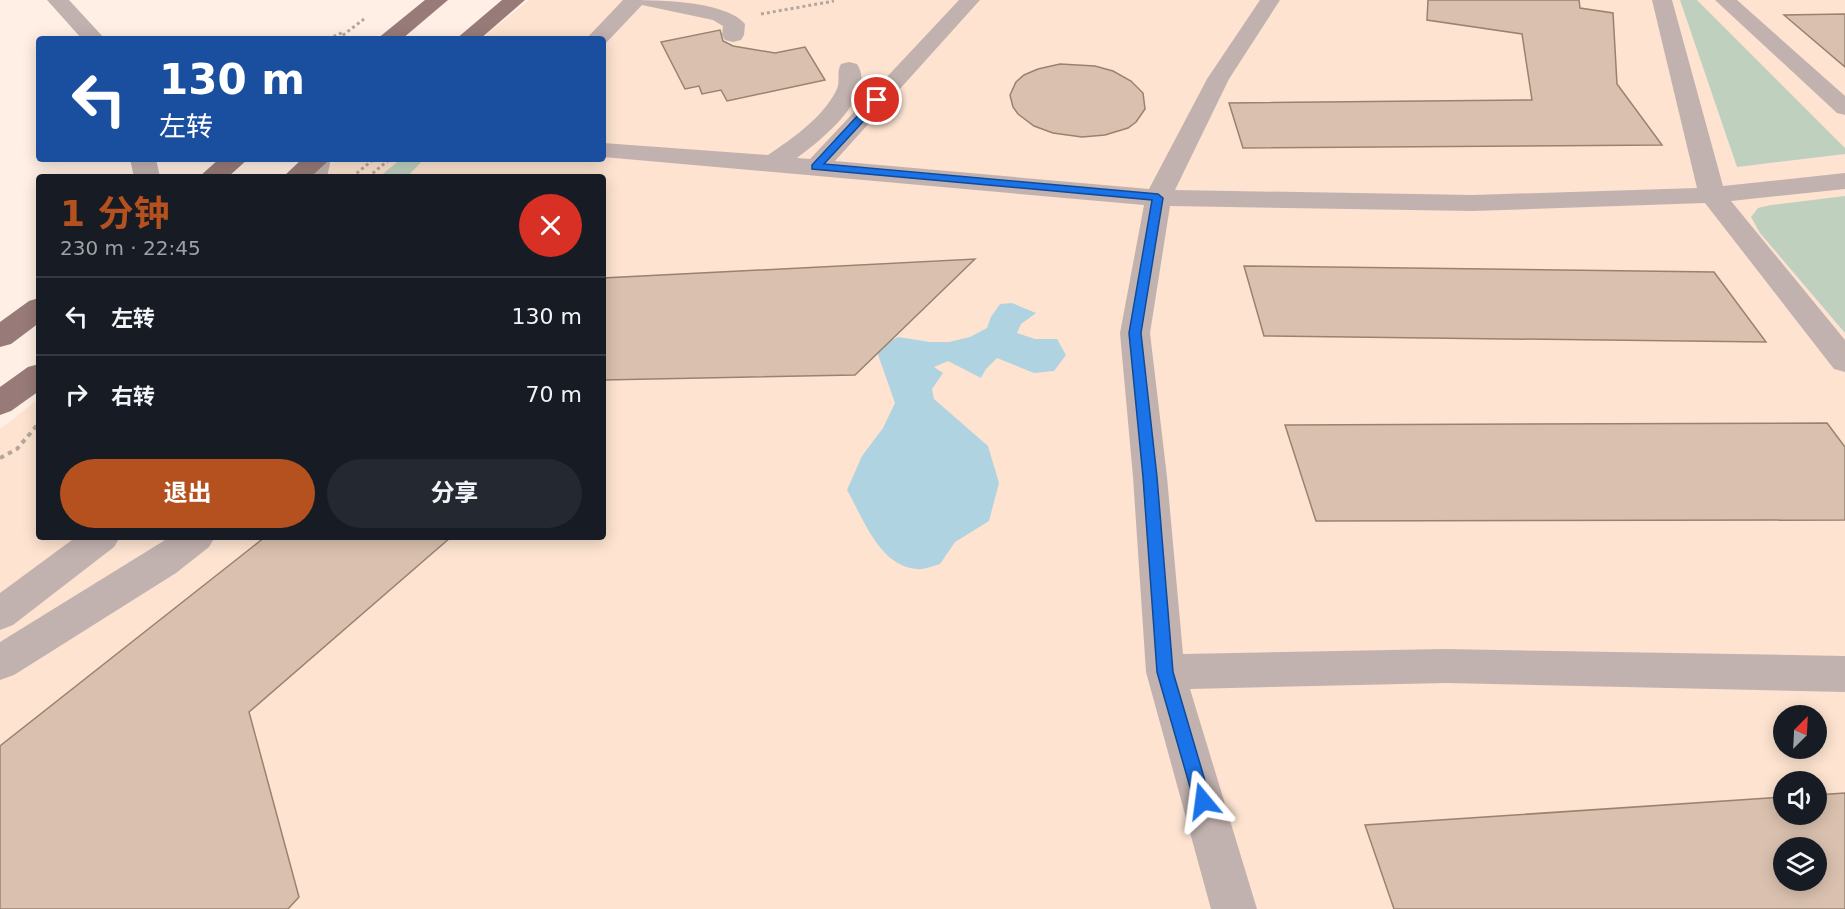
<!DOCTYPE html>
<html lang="zh">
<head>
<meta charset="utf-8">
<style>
	:root { --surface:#171b24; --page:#242831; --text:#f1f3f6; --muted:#9ea1a6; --line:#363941; --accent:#b5511e }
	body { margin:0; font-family:"DejaVu Sans","Noto Sans SC",sans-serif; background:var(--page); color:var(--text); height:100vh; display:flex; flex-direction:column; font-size:22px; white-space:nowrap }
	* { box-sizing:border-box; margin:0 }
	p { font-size:20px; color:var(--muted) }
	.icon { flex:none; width:33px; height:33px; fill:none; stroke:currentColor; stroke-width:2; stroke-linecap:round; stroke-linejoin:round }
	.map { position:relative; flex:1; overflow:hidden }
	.details { position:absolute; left:36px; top:174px; width:570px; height:366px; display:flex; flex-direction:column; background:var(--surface); border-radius:6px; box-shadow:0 3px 15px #0003 }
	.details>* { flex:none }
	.banner { position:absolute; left:36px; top:36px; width:570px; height:126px; border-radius:6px; box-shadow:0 3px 15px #0003; background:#1a4fa0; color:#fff; overflow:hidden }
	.needle { width:39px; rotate:24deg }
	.controls { position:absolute; left:1773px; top:705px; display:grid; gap:12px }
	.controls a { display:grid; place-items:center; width:54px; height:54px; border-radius:50%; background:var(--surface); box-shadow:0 3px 15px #0003; font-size:30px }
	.pin { position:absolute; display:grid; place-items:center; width:51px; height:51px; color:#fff; margin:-26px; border:3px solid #fff; border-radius:50%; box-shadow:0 2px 6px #0007 }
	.me { position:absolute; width:66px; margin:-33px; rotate:344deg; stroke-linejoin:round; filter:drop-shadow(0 0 4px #0008) }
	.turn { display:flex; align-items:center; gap:21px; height:126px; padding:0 24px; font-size:27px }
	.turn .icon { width:78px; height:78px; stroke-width:2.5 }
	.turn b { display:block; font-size:42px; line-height:51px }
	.round { display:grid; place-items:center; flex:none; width:63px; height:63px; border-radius:32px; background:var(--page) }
	.summary { display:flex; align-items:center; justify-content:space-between; height:102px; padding:0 24px }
	h1 { font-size:36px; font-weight:700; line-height:45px; color:var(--accent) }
	.action { display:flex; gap:12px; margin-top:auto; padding:12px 24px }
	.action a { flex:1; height:69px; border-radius:36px; background:var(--accent); color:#fff; font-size:24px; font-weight:700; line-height:69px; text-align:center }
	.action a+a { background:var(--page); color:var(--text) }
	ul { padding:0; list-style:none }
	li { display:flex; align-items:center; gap:18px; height:78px; padding:0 24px; border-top:2px solid var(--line) }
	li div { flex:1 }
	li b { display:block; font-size:22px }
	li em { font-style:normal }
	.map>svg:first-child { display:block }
</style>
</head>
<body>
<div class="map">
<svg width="1845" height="909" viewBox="0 0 1845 909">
	<rect width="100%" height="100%" fill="#ffefe4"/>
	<!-- built -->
	<path fill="#fde3d0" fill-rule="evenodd" d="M529 0H1845V909H0V429L39 399V537H603V177H316L337 159H603V39H481ZM1784 716H1816V748H1784ZM1784 782H1816V814H1784ZM1784 848H1816V880H1784Z"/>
	<!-- green -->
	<g fill="#bfd0bf">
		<path d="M1680 0H1697L1845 148V154L1737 167Z"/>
		<path d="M401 159H424L407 177H379Z"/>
		<path d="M1845 196V333L1760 233 1751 217 1758 208 1771 205Z"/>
	</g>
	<!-- water -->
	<path fill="#b0d3e2" d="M1012 303 1036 313 1021 324 1017 333 1035 339H1057L1066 355 1054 371 1034 373 997 358 986 369 981 378 948 361 934 367 943 373 932 389 934 399 988 446 999 483 989 521 955 542 940 564C933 566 923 570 917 569 880 567 863 518 847 490L862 456 883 428 895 403 876 349 898 337 930 342H949L970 337 987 328 991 317 1000 304Z"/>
	<!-- building -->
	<g fill="#dac1af" stroke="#998271" stroke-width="1.5" fill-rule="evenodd">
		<path d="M1428 0H1579L1580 8 1613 13 1617 84 1662 145 1243 148 1229 103 1532 100 1522 34 1427 20Z"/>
		<path d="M1845 14V67L1784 15Z"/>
		<path d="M720 30 723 41 733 46 775 53 805 47 825 80 727 101 721 90 702 94 699 86 685 89 661 42Z"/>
		<path d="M1060 64 1095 66 1113 71 1131 81 1143 93 1145 109 1136 122 1128 128 1105 135 1082 137 1053 133 1034 126 1018 114 1013 107 1010 95 1016 82 1024 75 1038 69Z"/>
		<path d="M975 259 855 375 603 380V278Z"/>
		<path d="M1244 266 1714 272 1766 342 1264 336Z"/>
		<path d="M1827 423 1845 447V520L1316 521 1285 425Z"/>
		<path d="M265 537H451L249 712 299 897 288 909H0V746Z"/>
		<path d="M1845 793V909H1394L1365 825 1784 797V814H1816V795ZM1784 848H1816V880H1784Z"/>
	</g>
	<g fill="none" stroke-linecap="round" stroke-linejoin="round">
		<!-- path-far1 -->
		<g stroke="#b3a69d" stroke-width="3" stroke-dasharray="3 3" stroke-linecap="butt">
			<path d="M761 14 834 1"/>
			<path d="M328 39 344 32"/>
			<path d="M338 39 364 19"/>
			<path d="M352 177 374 159"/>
			<path d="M368 177 390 159"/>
		</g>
		<!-- path -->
		<path stroke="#b3a69d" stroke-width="4" stroke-dasharray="4.5 4.5" stroke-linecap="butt" d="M0 458 17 449 39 423"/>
		<!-- minor -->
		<g fill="#c2b2af" fill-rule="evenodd">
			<path d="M47 0H69L105 39H82Z"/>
			<path d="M623 0C654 0 725 0 745 24L744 35 741 40 733 42 725 40 722 35 723 26 713 20 642 5 605 44 603 39H586Z"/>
			<path d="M959 0H980L835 161 1149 189 1207 79 1260 0H1280L1229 79 1175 190 1473 195 1697 188 1652 0H1672L1723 186 1845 173V189L1731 201 1845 340V372L1834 369 1705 203 1473 211 1170 206 1150 333 1167 477 1183 654 1445 649 1845 656V692L1445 683 1190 689 1257 909H1211L1146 672 1133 477 1120 333 1144 205 603 157V143L768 155C793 138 822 118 836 91 841 82 836 72 841 64L849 62 857 64C878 95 819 142 797 158L810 159Z"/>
			<path d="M1715 0H1737L1845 96V115L1837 113Z"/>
			<path d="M130 159H156L160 177H134Z"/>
			<path d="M305 159H331L327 177H301Z"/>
			<path d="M76 537H120L114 547 13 625 0 630V593Z"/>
			<path d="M170 537H215L209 547 176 573 14 675 0 680V642Z"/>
		</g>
		<!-- major -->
		<g fill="#987b78" fill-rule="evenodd">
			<path d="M425 0H448L402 39H377Z"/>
			<path d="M502 0H525L480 39H456Z"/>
			<path d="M219 159H248L228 177H199Z"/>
			<path d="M302 159H330L311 177H283Z"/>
			<path d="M39 298V323L11 344 0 347V322L29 301Z"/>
			<path d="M39 364V391L11 411 0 415V387L28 367Z"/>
		</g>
	</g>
	<!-- route -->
	<path fill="#1a73e8" stroke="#114b97" stroke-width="1.5" d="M877 97 882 100 881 102 824 164 1158 194 1163 198 1141 333 1157 477 1173 672 1211 801 1209 807 1203 810 1196 807 1194 801 1157 672 1143 477 1129 333 1152 200 812 169V165L874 98Z"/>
</svg>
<div class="controls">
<a><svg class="needle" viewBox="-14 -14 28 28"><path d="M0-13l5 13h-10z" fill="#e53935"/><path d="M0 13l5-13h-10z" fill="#9ea1a6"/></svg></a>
<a><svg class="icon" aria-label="sound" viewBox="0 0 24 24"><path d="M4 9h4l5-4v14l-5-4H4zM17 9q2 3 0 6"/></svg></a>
<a><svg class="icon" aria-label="layers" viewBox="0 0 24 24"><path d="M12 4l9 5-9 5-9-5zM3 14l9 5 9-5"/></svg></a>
</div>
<div class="pin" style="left:877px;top:100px;background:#d93025"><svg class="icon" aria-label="arrive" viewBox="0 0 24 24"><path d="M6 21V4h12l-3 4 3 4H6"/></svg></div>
<svg class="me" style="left:1203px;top:801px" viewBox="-20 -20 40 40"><path d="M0-17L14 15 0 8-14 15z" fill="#1a73e8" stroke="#fff" stroke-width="4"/></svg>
<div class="banner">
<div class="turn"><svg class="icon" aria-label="left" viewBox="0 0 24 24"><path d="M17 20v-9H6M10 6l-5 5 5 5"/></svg><div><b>130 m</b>左转</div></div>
</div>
<section class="details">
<div class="summary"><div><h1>1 分钟</h1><p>230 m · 22:45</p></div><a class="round" style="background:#d93025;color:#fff"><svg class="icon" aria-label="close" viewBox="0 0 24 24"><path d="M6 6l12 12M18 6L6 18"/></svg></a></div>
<ul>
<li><svg class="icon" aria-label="left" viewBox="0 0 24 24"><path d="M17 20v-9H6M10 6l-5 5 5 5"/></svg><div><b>左转</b></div><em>130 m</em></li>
<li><svg class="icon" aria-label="right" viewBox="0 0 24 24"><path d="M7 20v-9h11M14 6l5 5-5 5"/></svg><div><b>右转</b></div><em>70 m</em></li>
</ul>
<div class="action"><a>退出</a><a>分享</a></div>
</section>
</div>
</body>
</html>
